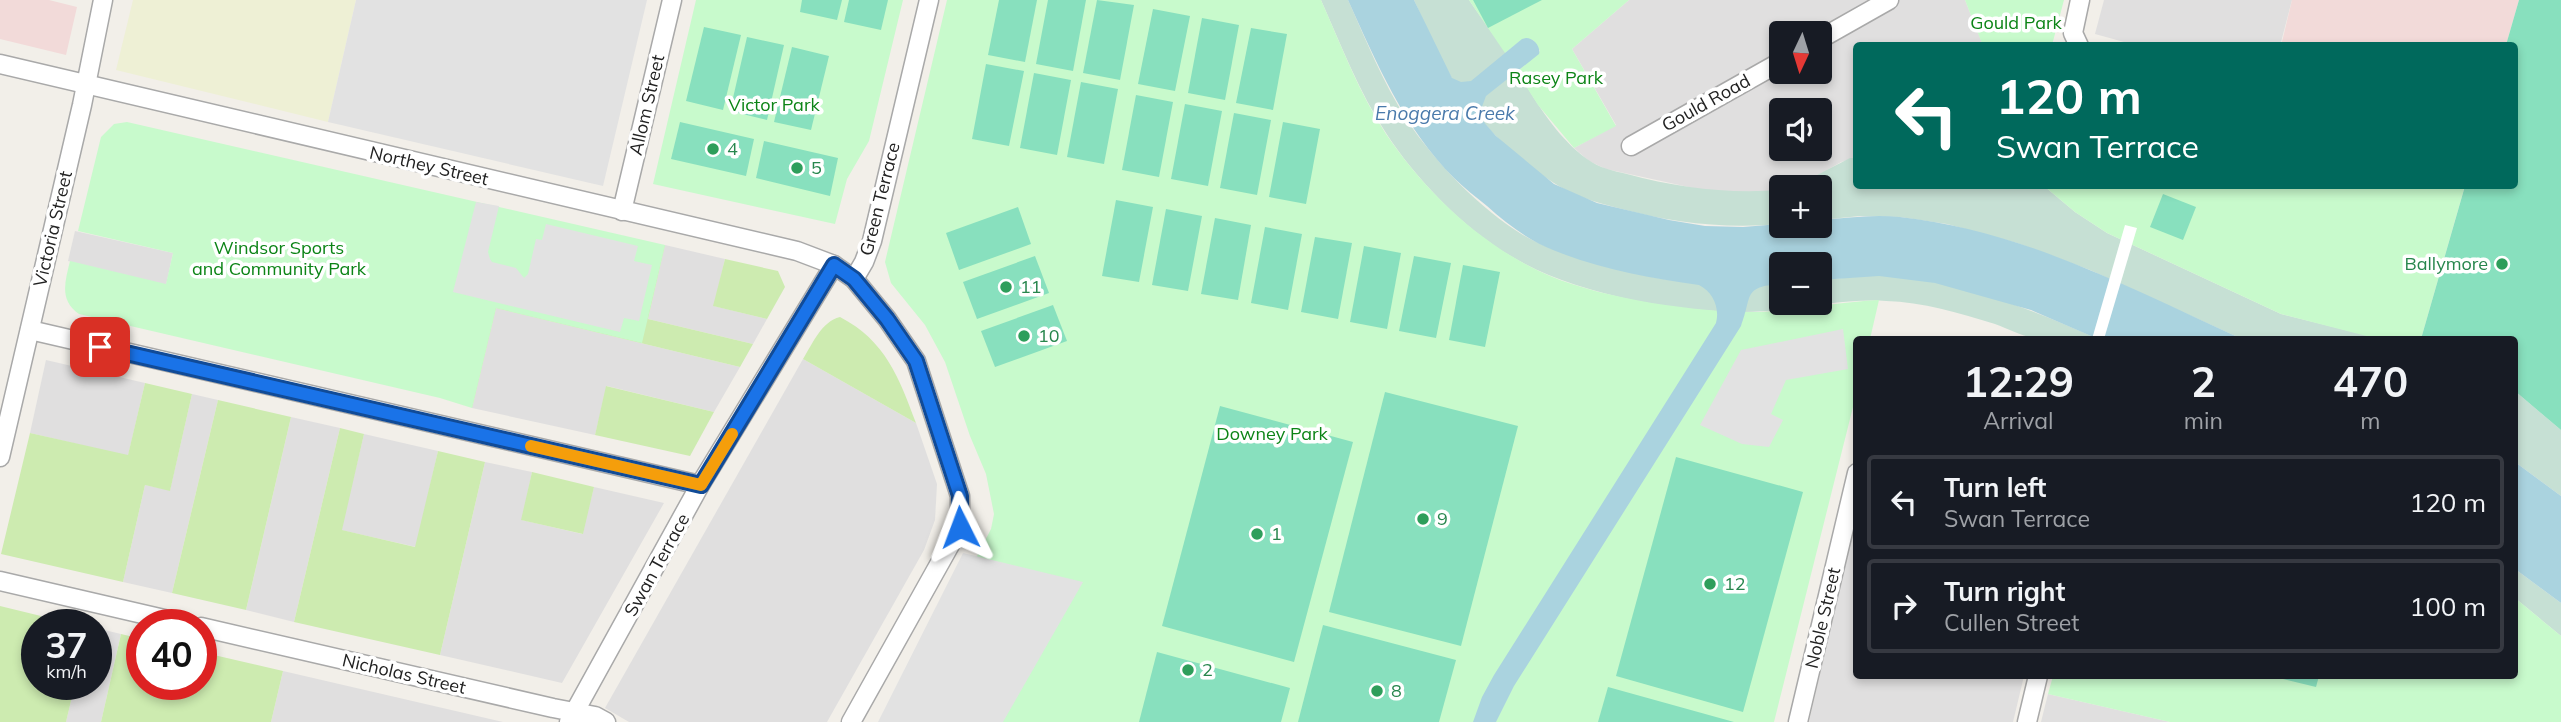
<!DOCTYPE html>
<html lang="en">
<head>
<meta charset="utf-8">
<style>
	:root { --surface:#171b24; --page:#242831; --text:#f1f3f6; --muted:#9ea1a6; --line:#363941 }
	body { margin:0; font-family:Mulish,sans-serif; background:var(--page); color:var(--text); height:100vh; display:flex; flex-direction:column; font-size:26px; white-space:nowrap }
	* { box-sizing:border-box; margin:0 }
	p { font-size:23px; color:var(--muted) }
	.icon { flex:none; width:38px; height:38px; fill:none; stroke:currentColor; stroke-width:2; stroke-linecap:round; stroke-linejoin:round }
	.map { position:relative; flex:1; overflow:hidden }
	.panel { position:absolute; left:1853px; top:336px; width:665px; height:343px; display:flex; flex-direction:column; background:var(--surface); border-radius:7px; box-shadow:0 4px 10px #0003 }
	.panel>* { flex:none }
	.banner { position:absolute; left:1853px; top:42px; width:665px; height:147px; border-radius:7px; box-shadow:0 4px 10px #0003; background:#00695c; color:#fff; overflow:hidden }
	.needle { width:46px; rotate:184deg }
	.tools { position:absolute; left:1769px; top:21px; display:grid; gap:14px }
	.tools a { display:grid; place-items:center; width:63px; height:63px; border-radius:7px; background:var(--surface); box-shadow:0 4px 10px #0003; font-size:35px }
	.speed { position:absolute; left:21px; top:609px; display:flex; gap:14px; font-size:35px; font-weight:700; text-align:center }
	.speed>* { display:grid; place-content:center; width:91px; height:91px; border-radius:50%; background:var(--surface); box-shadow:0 4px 10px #0003; line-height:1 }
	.speed small { font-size:18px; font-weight:400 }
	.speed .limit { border:10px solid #d22; background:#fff; color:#111 }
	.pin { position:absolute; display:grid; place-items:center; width:60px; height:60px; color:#fff; margin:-30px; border-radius:14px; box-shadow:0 4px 10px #0006 }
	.me { position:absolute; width:77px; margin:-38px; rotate:357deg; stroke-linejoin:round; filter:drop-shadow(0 0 5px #0008) }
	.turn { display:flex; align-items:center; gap:24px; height:147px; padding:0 28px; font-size:32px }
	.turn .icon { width:91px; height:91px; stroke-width:2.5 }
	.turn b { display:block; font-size:49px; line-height:60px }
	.eta { display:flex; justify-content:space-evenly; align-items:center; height:119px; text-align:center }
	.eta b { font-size:42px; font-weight:700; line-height:49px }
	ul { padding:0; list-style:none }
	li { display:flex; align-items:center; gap:21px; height:94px; margin:0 14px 10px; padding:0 14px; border:4px solid var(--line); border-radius:7px }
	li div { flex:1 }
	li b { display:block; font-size:26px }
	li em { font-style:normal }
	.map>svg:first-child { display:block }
</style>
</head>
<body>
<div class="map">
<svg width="2561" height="722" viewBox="0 0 2561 722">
	<rect width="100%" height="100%" fill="#f2efe9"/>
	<!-- residential -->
	<g fill="#e0dfdf" fill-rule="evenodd">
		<path d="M1629 0H1965L1983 45 1857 46V158L1841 162 1810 180 1794 187H1782L1781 190 1742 193 1707 191 1606 169 1589 161 1574 148 1616 125 1572 49ZM1782 33H1820V72H1782ZM1782 110H1820V149H1782Z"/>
		<path d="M2104 0H2292L2280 46 2135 45 2095 34Z"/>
		<path d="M75 231 173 253 166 285 68 261Z"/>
		<path d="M665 245 725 259 714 306 767 319 753 344 648 319Z"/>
		<path d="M496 308 740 367 714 412 607 386 595 435 472 408Z"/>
		<path d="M803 359 916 423 937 484 935 520 924 550 827 722H629L605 708Z"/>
		<path d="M46 360 145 383 128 456 30 433Z"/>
		<path d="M192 394 218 400 172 593 123 582 145 485 170 490Z"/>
		<path d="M291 417 340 428 294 622 246 610Z"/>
		<path d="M364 434 438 451 416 547 341 530Z"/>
		<path d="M485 462 532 472 522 520 582 534 594 487 664 503 562 683 440 655Z"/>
		<path d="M1857 513V676H2024L2013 722H1809Z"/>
		<path d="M41 616 81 625H39Z"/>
		<path d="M96 628 121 634 101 722H66L75 684H96Z"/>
		<path d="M283 671 503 722H271Z"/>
		<path d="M2048 694 2170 722H2041Z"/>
	</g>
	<!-- commercial -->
	<g fill="#f2dad9">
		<path d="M0 0H49L77 7 66 55 0 39Z"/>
		<path d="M2292 0H2519L2506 45 2281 46Z"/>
	</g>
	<!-- farmland -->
	<path fill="#eef0d5" d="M133 0H356L328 122 116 70Z"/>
	<!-- grass -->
	<g fill="#cdebb0">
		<path d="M665 245 648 319 753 344 740 367 496 308 472 408V312Z"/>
		<path d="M725 259 778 271 785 287 767 319 713 306Z"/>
		<path d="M840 317C886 341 899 378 916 423L803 359C813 343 821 322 840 317Z"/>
		<path d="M145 383 192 394 170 491 145 485 123 582 1 554 30 433 128 455Z"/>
		<path d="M606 386 714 412 690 456 595 435Z"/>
		<path d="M218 400 291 417 246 610 172 593Z"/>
		<path d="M340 428 364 434 342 530 415 547 438 451 485 462 440 655 294 622Z"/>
		<path d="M532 472 594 487 583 534 521 520Z"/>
		<path d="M0 606 41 616 39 625H37V636L30 664 37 666V684H75L66 722H0Z"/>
		<path d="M121 634 142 639V684H201V652L283 671 271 722H101Z"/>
	</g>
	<!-- wetland -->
	<g fill="#c6e0d4">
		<path d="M1321 0H1348C1366 40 1383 83 1407 120 1434 161 1480 209 1523 235 1545 248 1568 255 1592 262 1655 281 1716 290 1781 284L1782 303H1820V280C1845 278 1870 274 1895 276 1966 284 2034 310 2098 339 2079 339 2059 341 2040 339 2025 338 2009 329 1995 324 1960 313 1922 302 1886 301 1839 298 1791 312 1744 312 1672 312 1571 293 1509 255 1463 228 1415 178 1386 133 1359 92 1341 45 1321 0Z"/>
		<path d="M1414 0H1469C1481 18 1494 35 1506 53 1530 90 1551 133 1587 159 1599 168 1614 171 1627 174 1679 188 1728 194 1781 190V224C1725 229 1673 223 1618 208 1596 202 1573 196 1554 183 1525 165 1496 139 1475 112 1448 79 1432 39 1414 0Z"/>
		<path d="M1850 158H1857V186H2044L2075 212 2107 233 2281 314 2382 339H2242L2090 270 2017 243 1947 224 1900 217 1860 216 1820 220V187H1794Z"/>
		<path d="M2515 391 2561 430V496L2515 462Z"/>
		<path d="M2515 569 2561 603V636L2515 598Z"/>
	</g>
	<!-- park -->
	<g fill="#c8facc">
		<path d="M696 0H903L869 141 847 179 835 224 653 184Z"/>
		<path d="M947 0H1321C1341 45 1359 93 1386 134 1424 190 1478 242 1539 271 1593 297 1682 310 1742 312 1787 313 1834 302 1879 300L1870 339 1857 340V391L1774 722H885L942 624 991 529 994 514 986 474 970 436 945 362 925 325 891 283 885 262Z"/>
		<path d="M1469 0H1629L1572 49 1616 126 1574 148 1538 105 1517 72 1540 51 1533 40H1522L1505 53Z"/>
		<path d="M1965 0H2064L2052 45 1983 46Z"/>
		<path d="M127 122 665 245 642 343 496 308 472 408 440 398 79 314C59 300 65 282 70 261L166 284 173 253 78 231 101 137 114 124Z"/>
		<path d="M2044 186H2451L2464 189 2421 339 2382 340 2281 314 2107 233 2075 212Z"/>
		<path d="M2515 598 2561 636V722H2170L2048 694 2053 676H2515Z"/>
	</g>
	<!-- pitch -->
	<g fill="#88e0be">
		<path d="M802 0H842L837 20 800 12Z"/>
		<path d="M849 0H888L881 30 844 22Z"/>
		<path d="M999 0H1037L1025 62 988 55Z"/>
		<path d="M1048 0H1086L1073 71 1036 64Z"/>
		<path d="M1097 0 1134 5 1120 80 1083 73Z"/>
		<path d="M1473 0H1542L1488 28Z"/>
		<path d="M2519 0H2561V430L2515 391V340L2421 339 2465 186H2515V46L2506 45Z"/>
		<path d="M1153 9 1190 16 1175 91 1138 84Z"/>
		<path d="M1202 18 1239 25 1225 100 1188 93Z"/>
		<path d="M704 27 741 35 723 110 686 101Z"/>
		<path d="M1251 28 1287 34 1273 110 1236 103Z"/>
		<path d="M747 37 784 45 767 120 730 111Z"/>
		<path d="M792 47 829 56 811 130 774 122Z"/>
		<path d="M986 64 1024 71 1009 146 972 139Z"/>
		<path d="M1034 73 1071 80 1057 155 1020 148Z"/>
		<path d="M1081 82 1118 89 1104 164 1067 157Z"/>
		<path d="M1136 95 1173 102 1159 177 1122 170Z"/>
		<path d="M1185 104 1222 111 1208 186 1171 179Z"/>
		<path d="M1234 113 1271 120 1257 195 1220 188Z"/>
		<path d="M680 122 754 139 746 176 671 159Z"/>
		<path d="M1283 122 1320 129 1306 204 1269 197Z"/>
		<path d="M764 141 838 158 830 196 756 178Z"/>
		<path d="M2163 194 2196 207 2183 240 2150 227Z"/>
		<path d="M1116 200 1153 207 1139 282 1102 276Z"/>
		<path d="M1018 207 1031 244 959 270 946 233Z"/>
		<path d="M1166 209 1202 216 1188 291 1152 285Z"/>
		<path d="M1215 218 1251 225 1238 300 1201 294Z"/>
		<path d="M1265 227 1302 234 1288 310 1251 303Z"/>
		<path d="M1315 237 1352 243 1338 319 1301 312Z"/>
		<path d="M1364 246 1401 253 1387 329 1350 322Z"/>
		<path d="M1035 256 1049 293 977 319 963 282Z"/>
		<path d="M1414 256 1451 263 1436 338 1399 331Z"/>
		<path d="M1463 265 1500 272 1485 347 1449 340Z"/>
		<path d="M1053 305 1067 341 995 367 981 331Z"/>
		<path d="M1385 392 1518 426 1461 646 1329 612Z"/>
		<path d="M1220 406 1353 442 1294 662 1162 626Z"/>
		<path d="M1676 457 1803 492 1743 712 1616 676Z"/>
		<path d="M1323 625 1456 660 1439 722H1298Z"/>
		<path d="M1157 652 1290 688 1281 722H1139Z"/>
		<path d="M2271 676H2319L2316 687Z"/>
		<path d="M1608 687 1734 722H1598Z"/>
	</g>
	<!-- parking -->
	<g fill="#e2e2e2">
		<path d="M356 0H647L603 186 328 122Z"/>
		<path d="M476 202 499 206 488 252 490 259 492 262 516 268 524 278 528 274 536 239 542 240 546 224 638 246 634 261 652 265 639 321 624 318 620 332 453 292Z"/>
		<path d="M1843 329 1848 369 1786 380 1771 414 1783 420 1769 447 1742 444 1700 425 1741 350Z"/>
		<path d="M963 553 1083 582 1003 722H878Z"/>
	</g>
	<!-- water -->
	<g fill="#aad3df">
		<path d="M1348 0H1414L1452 78 1461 82 1471 81 1522 39 1526 38C1534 38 1541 47 1539 54L1486 96 1480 112 1482 120 1496 136 1554 184 1597 203 1669 220 1705 226 1743 227 1781 224 1820 226V220C1847 218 1873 214 1900 217 2022 230 2132 289 2242 339H2098L2031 310 1935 283 1879 276 1820 280V264H1782L1781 284C1742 287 1753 295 1741 326L1514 686 1496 722H1473L1482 697 1494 675 1716 323C1720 308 1713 292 1699 285 1650 278 1599 269 1553 250 1528 240 1507 224 1487 206 1476 197 1464 188 1454 178 1404 128 1377 64 1348 0Z"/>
		<path d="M2515 462 2561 496V603L2515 569Z"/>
	</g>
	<!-- pier -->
	<path fill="#fff" d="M2125 225 2137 228 2104 339H2092Z"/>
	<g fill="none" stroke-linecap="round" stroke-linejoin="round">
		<defs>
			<g id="minor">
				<path d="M1820 39 1889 0"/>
				<path d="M2079 46 2073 33 2080 0"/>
				<path d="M0 64 797 251 834 265 854 279 887 319 916 361 960 496V527L851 722"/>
				<path d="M1631 146 1782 61"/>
				<path d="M622 211 672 0"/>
				<path d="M854 279 864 262 872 241 929 0"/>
				<path d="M30 330 700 485"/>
				<path d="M0 457 82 105 103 0"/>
				<path d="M0 581 190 625"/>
				<path d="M201 627 553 708 595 716 606 722"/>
				<path d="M569 722 700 485 834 265"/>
				<path d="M1798 722 1857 473"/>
				<path d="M2027 722 2038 676"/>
			</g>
		</defs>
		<!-- minor casing -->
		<use href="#minor" stroke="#a9a9a9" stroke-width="21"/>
		<!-- minor -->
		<use href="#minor" stroke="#fff" stroke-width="18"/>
	</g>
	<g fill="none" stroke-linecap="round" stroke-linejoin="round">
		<defs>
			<path id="route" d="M100 347 701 485 834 265 854 279 887 319 916 361 960 496V527"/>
		</defs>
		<!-- route casing -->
		<use href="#route" stroke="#114b97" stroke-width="18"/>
		<!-- route -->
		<use href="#route" stroke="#1a73e8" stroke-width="12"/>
		<!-- slow -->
		<path stroke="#f59e0b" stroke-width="12" d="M531 446 701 485 732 434"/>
	</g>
	<!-- markers -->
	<g fill="#2e9e5b" stroke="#fff" stroke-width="2.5">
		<circle cx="713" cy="149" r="7"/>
		<circle cx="797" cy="168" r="7"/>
		<circle cx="2502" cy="264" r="7"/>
		<circle cx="1006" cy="287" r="7"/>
		<circle cx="1024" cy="336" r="7"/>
		<circle cx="1423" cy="519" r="7"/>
		<circle cx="1257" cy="534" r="7"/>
		<circle cx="1710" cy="584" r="7"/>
		<circle cx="1188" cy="670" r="7"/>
		<circle cx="1377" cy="691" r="7"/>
	</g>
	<g text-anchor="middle" stroke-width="7" stroke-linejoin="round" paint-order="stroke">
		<!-- park labels -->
		<g font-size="18" fill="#0c8416" stroke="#fff">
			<text x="2016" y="29">Gould Park</text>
			<text x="1556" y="84">Rasey Park</text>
			<text x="774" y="111">Victor Park</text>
			<text x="279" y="254">Windsor Sports<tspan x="279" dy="21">and Community Park</tspan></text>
			<text x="1272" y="440">Downey Park</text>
		</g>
		<!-- street labels -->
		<g font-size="18" fill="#222" stroke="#fff">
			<text transform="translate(1706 103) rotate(-29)" y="6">Gould Road</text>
			<text transform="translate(647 105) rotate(-77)" y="6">Allom Street</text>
			<text transform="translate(429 166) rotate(13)" y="6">Northey Street</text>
			<text transform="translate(880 199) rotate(-76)" y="6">Green Terrace</text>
			<text transform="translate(53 229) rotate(-77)" y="6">Victoria Street</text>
			<text transform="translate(657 565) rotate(-61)" y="6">Swan Terrace</text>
			<text transform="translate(1823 618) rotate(-77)" y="6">Noble Street</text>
			<text transform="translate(404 674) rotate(13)" y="6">Nicholas Street</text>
		</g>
		<!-- leisure labels -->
		<g font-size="18" fill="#27864d" stroke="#fff" text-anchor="start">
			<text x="727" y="155">4</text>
			<text x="811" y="174">5</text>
			<text x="2488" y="270" text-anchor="end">Ballymore</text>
			<text x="1020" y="293">11</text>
			<text x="1038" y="342">10</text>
			<text x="1437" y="525">9</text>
			<text x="1271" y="540">1</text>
			<text x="1724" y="590">12</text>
			<text x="1202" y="676">2</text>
			<text x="1391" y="697">8</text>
		</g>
		<!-- water labels -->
		<g font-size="19" font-style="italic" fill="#4a7aab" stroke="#fff">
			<text x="1445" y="120">Enoggera Creek</text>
		</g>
	</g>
</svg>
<div class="tools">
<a><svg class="needle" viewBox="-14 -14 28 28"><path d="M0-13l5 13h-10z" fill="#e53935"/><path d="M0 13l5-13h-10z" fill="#9ea1a6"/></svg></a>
<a><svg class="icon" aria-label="sound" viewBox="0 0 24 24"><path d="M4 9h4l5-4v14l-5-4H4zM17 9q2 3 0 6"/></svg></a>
<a>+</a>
<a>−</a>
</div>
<div class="speed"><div>37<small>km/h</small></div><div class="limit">40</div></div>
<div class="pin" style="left:100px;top:347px;background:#d93025"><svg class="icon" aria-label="arrive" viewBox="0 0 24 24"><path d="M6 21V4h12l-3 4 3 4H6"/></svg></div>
<svg class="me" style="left:960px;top:527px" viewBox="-20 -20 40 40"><path d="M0-17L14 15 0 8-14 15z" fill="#1a73e8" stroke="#fff" stroke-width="4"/></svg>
<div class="banner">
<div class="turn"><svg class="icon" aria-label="left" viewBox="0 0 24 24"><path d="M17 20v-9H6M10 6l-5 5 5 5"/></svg><div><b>120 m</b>Swan Terrace</div></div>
</div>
<section class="panel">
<div class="eta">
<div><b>12:29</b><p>Arrival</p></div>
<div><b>2</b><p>min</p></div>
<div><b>470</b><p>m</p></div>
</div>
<ul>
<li><svg class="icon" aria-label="left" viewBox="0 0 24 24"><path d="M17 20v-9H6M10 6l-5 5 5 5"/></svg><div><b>Turn left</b><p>Swan Terrace</p></div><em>120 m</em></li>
<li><svg class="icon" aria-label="right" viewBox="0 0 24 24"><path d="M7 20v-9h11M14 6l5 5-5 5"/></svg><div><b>Turn right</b><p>Cullen Street</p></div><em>100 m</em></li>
</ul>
</section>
</div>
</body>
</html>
